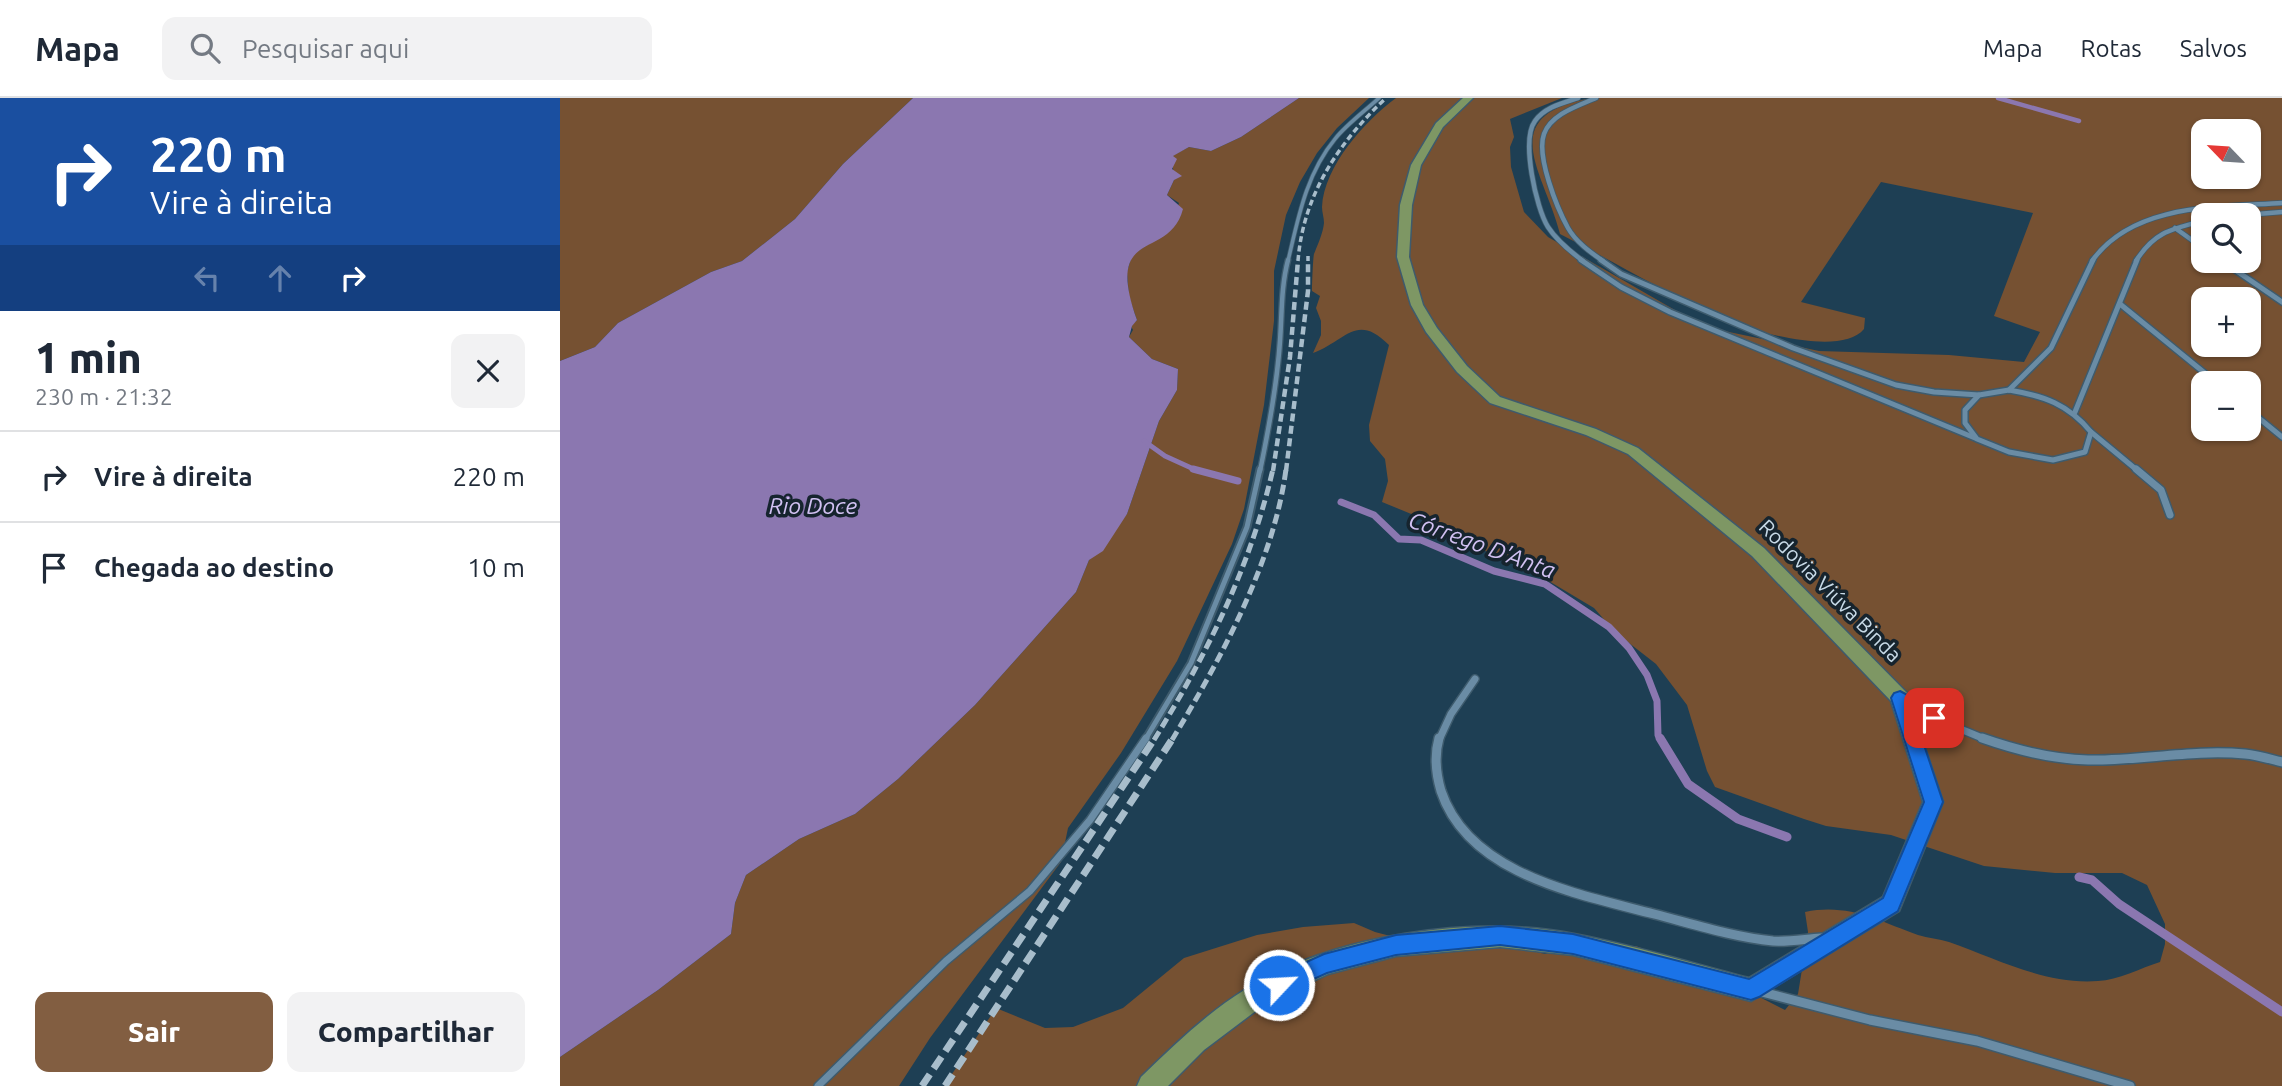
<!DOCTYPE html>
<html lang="pt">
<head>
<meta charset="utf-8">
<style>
	:root { --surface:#fff; --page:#f2f2f3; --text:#1f2937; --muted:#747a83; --line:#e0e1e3; --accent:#825e41 }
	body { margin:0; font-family:Ubuntu,sans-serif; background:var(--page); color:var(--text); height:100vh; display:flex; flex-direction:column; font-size:26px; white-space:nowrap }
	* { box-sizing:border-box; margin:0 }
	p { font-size:23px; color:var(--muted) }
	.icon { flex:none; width:38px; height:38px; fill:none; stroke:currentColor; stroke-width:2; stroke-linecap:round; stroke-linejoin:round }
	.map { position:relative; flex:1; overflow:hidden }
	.side { display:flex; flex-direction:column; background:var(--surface); width:560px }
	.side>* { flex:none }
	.guide { background:#1a4fa0; color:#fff; overflow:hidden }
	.needle { width:46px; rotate:295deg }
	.tools { position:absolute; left:1631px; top:21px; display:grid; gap:14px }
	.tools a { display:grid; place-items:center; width:70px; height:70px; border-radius:14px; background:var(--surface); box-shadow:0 2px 5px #0004; font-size:35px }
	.pin { position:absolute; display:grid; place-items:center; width:60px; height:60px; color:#fff; margin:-30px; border-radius:14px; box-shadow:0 4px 10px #0006 }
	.me { position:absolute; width:77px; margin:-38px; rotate:65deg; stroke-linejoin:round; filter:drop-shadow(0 0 5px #0008) }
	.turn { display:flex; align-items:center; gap:24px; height:147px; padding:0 35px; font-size:32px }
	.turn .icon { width:91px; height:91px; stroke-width:2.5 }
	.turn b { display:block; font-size:49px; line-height:60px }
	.lanes { display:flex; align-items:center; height:66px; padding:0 35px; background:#0003; justify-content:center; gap:35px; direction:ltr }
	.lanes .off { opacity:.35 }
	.round { display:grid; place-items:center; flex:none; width:74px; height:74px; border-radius:14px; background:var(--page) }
	.summary { display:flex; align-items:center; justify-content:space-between; height:119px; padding:0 35px }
	h1 { font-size:42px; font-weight:800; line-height:52px }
	.action { display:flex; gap:14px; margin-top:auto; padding:14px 35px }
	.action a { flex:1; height:80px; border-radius:14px; background:var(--accent); color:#fff; font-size:28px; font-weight:800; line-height:80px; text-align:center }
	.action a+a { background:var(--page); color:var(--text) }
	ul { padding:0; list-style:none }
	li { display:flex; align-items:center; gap:21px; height:91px; padding:0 35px; border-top:2px solid var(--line) }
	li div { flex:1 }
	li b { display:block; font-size:26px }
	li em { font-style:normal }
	header { display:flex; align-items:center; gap:42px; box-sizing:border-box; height:98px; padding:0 35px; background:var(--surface); border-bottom:2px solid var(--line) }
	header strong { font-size:33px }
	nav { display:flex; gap:38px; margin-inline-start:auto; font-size:24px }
	.search { width:490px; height:63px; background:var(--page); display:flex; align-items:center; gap:18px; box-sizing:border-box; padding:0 24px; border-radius:14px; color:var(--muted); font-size:26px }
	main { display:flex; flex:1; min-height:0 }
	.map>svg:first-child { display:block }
</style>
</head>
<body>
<header>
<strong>Mapa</strong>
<div class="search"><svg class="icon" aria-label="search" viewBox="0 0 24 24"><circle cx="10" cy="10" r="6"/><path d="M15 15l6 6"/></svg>Pesquisar aqui</div>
<nav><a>Mapa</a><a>Rotas</a><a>Salvos</a></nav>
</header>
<main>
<section class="side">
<div class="guide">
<div class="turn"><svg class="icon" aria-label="right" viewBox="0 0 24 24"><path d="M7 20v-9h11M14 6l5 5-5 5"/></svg><div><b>220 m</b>Vire à direita</div></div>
<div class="lanes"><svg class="icon off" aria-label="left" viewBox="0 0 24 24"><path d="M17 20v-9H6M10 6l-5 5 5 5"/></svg><svg class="icon off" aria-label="ahead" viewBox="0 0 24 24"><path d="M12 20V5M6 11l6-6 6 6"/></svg><svg class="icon" aria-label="right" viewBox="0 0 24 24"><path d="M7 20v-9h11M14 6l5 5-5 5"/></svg></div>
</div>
<div class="summary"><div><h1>1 min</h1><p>230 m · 21:32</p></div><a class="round"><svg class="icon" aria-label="close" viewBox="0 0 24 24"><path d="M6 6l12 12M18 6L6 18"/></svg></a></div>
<ul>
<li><svg class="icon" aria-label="right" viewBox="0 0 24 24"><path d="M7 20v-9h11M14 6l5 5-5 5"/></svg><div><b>Vire à direita</b></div><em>220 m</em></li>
<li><svg class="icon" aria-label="arrive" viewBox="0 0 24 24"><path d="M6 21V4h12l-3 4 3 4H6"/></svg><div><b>Chegada ao destino</b></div><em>10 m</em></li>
</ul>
<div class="action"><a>Sair</a><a>Compartilhar</a></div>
</section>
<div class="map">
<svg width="1722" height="988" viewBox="0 0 1722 988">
	<rect width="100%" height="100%" fill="#1e3f54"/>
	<!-- green -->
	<g fill="#765132" fill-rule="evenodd">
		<path d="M0 0H353L283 66 235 121 182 163 151 174 58 225 35 249 0 263Z"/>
		<path d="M739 0H809L777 30 757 55 740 84 726 117 714 173V223L704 307 684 411 672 446 617 563 561 655 508 730 501 764 370 940 339 988H0V959L98 892 171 836 175 805 186 777 239 741 295 716 338 681 415 607 516 494 529 462 567 416 599 323 617 292 618 271 592 261 569 239 573 232 571 228 577 222 569 199 567 174 572 157 590 145 618 108 619 105 607 97 614 82 612 58 629 49 651 53 681 39Z"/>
		<path d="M836 0H1002L950 21 954 39 950 49 951 69 964 114 988 139 1120 215 1155 231 1259 253 1389 257 1464 264 1480 234 1434 218 1473 115 1321 84 1241 204 1305 220 1304 231C1277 264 1160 224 1126 207 1117 202 1109 194 1099 189 1066 172 1033 153 1000 136 984 73 933 18 1031 0H1722V988H384L436 910 485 930 513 929 563 910 624 860 697 837 743 829 794 825 815 834 838 840 956 849 985 856 1007 851 1054 853 1076 848 1178 888 1225 912 1238 896 1248 834 1245 814C1289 805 1318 823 1358 837 1368 840 1379 841 1389 844 1437 861 1486 887 1538 883 1558 882 1581 870 1600 864L1605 846V826L1587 787 1562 775H1495L1424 768 1331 737 1266 728 1244 721 1155 689 1147 673 1127 607 1096 566 1055 534 1034 510 967 470 936 459 883 429 822 404 828 383 825 361 810 343 809 327 829 247C796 214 786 243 753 255L761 237V223L756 210 760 198 752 193C752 187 753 159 754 156 758 146 763 135 764 125 764 120 762 114 762 109 764 68 805 23 836 0ZM1643 33H1689V79H1643ZM1643 117H1689V163H1643ZM1643 201H1689V247H1643ZM1643 285H1689V331H1643Z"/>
	</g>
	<!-- water -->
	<path fill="#8b77b0" d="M353 0H739L681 39 651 53 629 49 613 58 617 61 612 71 622 78 614 82 607 97 623 111C609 164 543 127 577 222L572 228 569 239 592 261 618 271 617 292 599 323 567 416 543 453 529 462 516 494 415 607 338 681 295 716 239 741 186 777 175 805 171 836 98 892 0 959V263L35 249 58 225 151 174 182 163 235 121 283 66Z"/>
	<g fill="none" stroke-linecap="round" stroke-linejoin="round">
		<!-- stream-far3 -->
		<path stroke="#8b77b0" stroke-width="4.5" d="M1438 0 1519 23"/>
		<!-- stream-far2 -->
		<path stroke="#8b77b0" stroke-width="5" d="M584 343 605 358 638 373"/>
		<!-- stream-far1 -->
		<g stroke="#8b77b0" stroke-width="7">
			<path d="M633 371 678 383"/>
			<path d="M781 404 814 417 839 441 861 442 934 473 985 486 1049 529 1069 550 1087 577 1097 603 1098 637 1101 642"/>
		</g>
		<!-- stream -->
		<g stroke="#8b77b0" stroke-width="9">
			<path d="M1100 640 1128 686 1178 721 1227 739"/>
			<path d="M1519 779 1532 782 1559 806 1722 914"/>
		</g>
		<defs>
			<path id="service-far3" d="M728 163C738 121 746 76 775 41 787 26 805 13 819 0"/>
			<path id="service-far2" d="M700 373C709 330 717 287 720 243 722 215 721 189 728 162"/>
			<path id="service-far1" d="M585 642 631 565 687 429 700 371"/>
			<path id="service" d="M258 988 386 863 470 793 530 722 586 640"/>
			<g id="minor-far3">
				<path d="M1018 0C1003 5 985 9 975 23 961 42 976 110 988 129 997 143 1011 154 1023 163"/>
				<path d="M1036 0C1018 8 991 16 984 36 976 58 997 110 1008 130 1016 144 1030 154 1043 163"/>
				<path d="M1685 117 1722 114"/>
				<path d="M1615 130 1643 150"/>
				<path d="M1532 163C1573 105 1658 109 1722 105"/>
				<path d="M1576 163C1594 134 1611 131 1643 123"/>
			</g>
			<g id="minor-far2">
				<path d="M1021 162 1061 189 1110 214 1415 340"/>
				<path d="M1041 162 1061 176 1233 250 1336 287 1374 294 1419 297"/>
				<path d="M1662 163 1722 204"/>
				<path d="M1560 206 1657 285"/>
				<path d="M1449 292C1484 298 1508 306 1531 334L1525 354 1493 362 1449 354 1417 341 1405 325V312L1419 297Z"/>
				<path d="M1449 292 1491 250 1533 162"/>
				<path d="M1689 312 1722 339"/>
				<path d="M1515 314 1577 162"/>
				<path d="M1531 334 1578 373"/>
			</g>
			<g id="minor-far1">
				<path d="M1576 371 1601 392 1610 417"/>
				<path d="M1344 602 1381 623 1427 642"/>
				<path d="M879 642 891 616 915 581"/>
			</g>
			<g id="minor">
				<path d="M879 640C874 658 876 676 881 693 909 777 1019 796 1094 816 1133 826 1173 839 1213 843 1229 844 1245 841 1261 840"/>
				<path d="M1422 640C1456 652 1491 661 1528 662 1580 663 1633 651 1685 656 1697 657 1710 661 1722 664"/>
				<path d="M1198 893 1310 922 1417 943 1570 988"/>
			</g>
			<path id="primary" d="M903 0H913L883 29 861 67 852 107 849 159 863 207 877 230 907 268 940 299 1036 331 1078 350 1204 450 1347 595 1383 704 1339 813 1191 903 1013 857 940 849 836 858 768 876 705 906 644 952 608 988H577L581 979C614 947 647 915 686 891 773 837 915 816 1014 836 1073 847 1131 865 1189 880L1323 799 1363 704 1331 603 1192 458 1068 356 1026 337 930 305 897 274 866 234 851 207 837 159 840 107 851 67 876 25Z"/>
		</defs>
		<!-- service-far3 casing -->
		<use href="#service-far3" stroke="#3e5b6d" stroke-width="5"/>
		<!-- service-far2 casing -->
		<use href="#service-far2" stroke="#3e5b6d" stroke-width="7"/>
		<!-- service-far1 casing -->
		<use href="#service-far1" stroke="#3e5b6d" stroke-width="9"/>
		<!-- service casing -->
		<use href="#service" stroke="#3e5b6d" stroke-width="10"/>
		<!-- minor-far3 casing -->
		<use href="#minor-far3" stroke="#3e5b6d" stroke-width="6"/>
		<!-- minor-far2 casing -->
		<use href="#minor-far2" stroke="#3e5b6d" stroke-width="8"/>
		<!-- minor-far1 casing -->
		<use href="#minor-far1" stroke="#3e5b6d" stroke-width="10"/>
		<!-- minor casing -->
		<use href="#minor" stroke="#3e5b6d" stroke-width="12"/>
		<!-- primary casing -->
		<use href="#primary" stroke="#3e5b6d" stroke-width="3"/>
		<!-- service-far3 -->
		<use href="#service-far3" stroke="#6a8ca5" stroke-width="3.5"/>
		<!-- service-far2 -->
		<use href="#service-far2" stroke="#6a8ca5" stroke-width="4.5"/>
		<!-- service-far1 -->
		<use href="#service-far1" stroke="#6a8ca5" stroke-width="5"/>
		<!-- service -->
		<use href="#service" stroke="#6a8ca5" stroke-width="7"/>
		<!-- minor-far3 -->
		<use href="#minor-far3" stroke="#6a8ca5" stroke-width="4.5"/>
		<!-- minor-far2 -->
		<use href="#minor-far2" stroke="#6a8ca5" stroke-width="5"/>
		<!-- minor-far1 -->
		<use href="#minor-far1" stroke="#6a8ca5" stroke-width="7"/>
		<!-- minor -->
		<use href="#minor" stroke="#6a8ca5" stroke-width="9"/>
		<!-- primary -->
		<use href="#primary" fill="#7e9764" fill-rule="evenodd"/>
		<!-- rail-far3 -->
		<g stroke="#a8bdcb" stroke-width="3.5" stroke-dasharray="6 3.5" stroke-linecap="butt">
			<path d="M748 158V163"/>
			<path d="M738 163C743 97 779 44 826 0"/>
		</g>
		<!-- rail-far2 -->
		<g stroke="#a8bdcb" stroke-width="4.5" stroke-dasharray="8 4.5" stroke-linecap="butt">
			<path d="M713 373 730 259 738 162"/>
			<path d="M726 373 748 193V162"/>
		</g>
		<!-- rail-far1 -->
		<g stroke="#a8bdcb" stroke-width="5" stroke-dasharray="10 5" stroke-linecap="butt">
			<path d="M594 642C647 556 690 470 713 371"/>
			<path d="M612 642C660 562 714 464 726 371"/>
		</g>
		<!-- rail -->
		<g stroke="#a8bdcb" stroke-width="7" stroke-dasharray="14 7" stroke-linecap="butt">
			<path d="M362 988 595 640"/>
			<path d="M385 988 613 640"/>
		</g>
	</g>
	<!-- route -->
	<path fill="#1a73e8" stroke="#114b97" stroke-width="2" d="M1340 593 1381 615 1383 620 1381 625 1374 627 1354 617 1383 704 1338 813 1199 899 1191 902 1013 856 940 847 836 857 767 875 719 897 711 894 708 887 711 880 764 856 836 837 940 828 1013 836 1189 881 1323 800 1364 704 1331 600 1334 595Z"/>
	<g text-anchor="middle" stroke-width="7" stroke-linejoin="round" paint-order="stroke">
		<!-- street labels -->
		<g font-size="21" fill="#c8dae7" stroke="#16242e">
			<text transform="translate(1270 493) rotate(45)" y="7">Rodovia Viúva Binda</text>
		</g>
		<!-- water labels -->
		<g font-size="23" font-style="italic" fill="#d1c1f2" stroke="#16242e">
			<text x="253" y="416">Rio Doce</text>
			<text transform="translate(922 447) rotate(20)" y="8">Córrego D'Anta</text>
		</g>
	</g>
</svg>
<div class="tools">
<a><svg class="needle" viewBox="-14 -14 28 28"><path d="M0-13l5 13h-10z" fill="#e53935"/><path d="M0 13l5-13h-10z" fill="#747a83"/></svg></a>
<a><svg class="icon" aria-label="search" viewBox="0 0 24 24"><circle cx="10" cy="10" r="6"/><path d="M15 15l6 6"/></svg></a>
<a>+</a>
<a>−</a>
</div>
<div class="pin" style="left:1374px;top:620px;background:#d93025"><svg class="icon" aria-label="arrive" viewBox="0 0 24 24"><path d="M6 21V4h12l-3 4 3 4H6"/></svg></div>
<svg class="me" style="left:719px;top:887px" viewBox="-20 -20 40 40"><circle r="17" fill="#1a73e8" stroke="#fff" stroke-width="3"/><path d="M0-11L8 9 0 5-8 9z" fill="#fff"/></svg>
</div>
</main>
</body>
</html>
